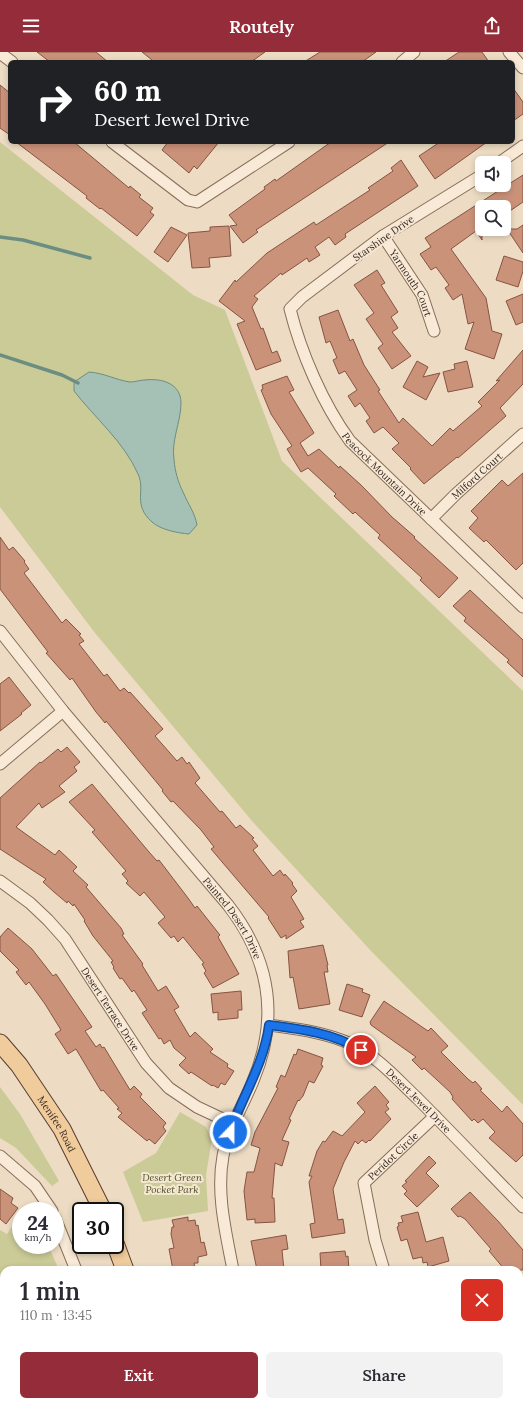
<!DOCTYPE html>
<html lang="en">
<head>
<meta charset="utf-8">
<style>
	:root { --surface:#fff; --page:#f2f2f3; --text:#2b2b33; --muted:#7c7c81; --accent:#952c39 }
	body { margin:0; font-family:Lora,serif; background:var(--page); color:var(--text); height:100vh; display:flex; flex-direction:column; font-size:15px; white-space:nowrap }
	* { box-sizing:border-box; margin:0 }
	p { font-size:13px; color:var(--muted) }
	.icon { flex:none; width:22px; height:22px; fill:none; stroke:currentColor; stroke-width:2; stroke-linecap:round; stroke-linejoin:round }
	.map { position:relative; flex:1; overflow:hidden }
	.drawer { position:absolute; left:0px; top:1214px; width:523px; height:140px; display:flex; flex-direction:column; background:var(--surface); border-radius:12px 12px 0 0; box-shadow:0 2px 6px #0003 }
	.drawer>* { flex:none }
	.top-card { position:absolute; left:8px; top:8px; width:507px; height:84px; border-radius:6px; box-shadow:0 2px 6px #0003; background:#202124; color:#fff; overflow:hidden }
	.tools { position:absolute; left:475px; top:104px; display:grid; gap:8px }
	.tools a { display:grid; place-items:center; width:36px; height:36px; border-radius:6px; background:var(--surface); box-shadow:0 2px 6px #0003; font-size:20px }
	.speed { position:absolute; left:12px; top:1150px; display:flex; gap:8px; font-size:20px; font-weight:700; text-align:center }
	.speed>* { display:grid; place-content:center; width:52px; height:52px; border-radius:50%; background:var(--surface); box-shadow:0 2px 6px #0003; line-height:1 }
	.speed small { font-size:10px; font-weight:400 }
	.speed .limit { border:2px solid #111; border-radius:6px; background:#fff; color:#111 }
	.pin { position:absolute; display:grid; place-items:center; width:34px; height:34px; color:#fff; margin:-17px; border:2px solid #fff; border-radius:50%; box-shadow:0 1px 4px #0007 }
	.me { position:absolute; width:44px; margin:-22px; rotate:22deg; stroke-linejoin:round; filter:drop-shadow(0 0 3px #0008) }
	.turn { display:flex; align-items:center; gap:14px; height:84px; padding:0 20px; font-size:18px }
	.turn .icon { width:52px; height:52px; stroke-width:2.5 }
	.turn b { display:block; font-size:28px; line-height:34px }
	.round { display:grid; place-items:center; flex:none; width:42px; height:42px; border-radius:6px; background:var(--page) }
	.head { display:flex; align-items:center; justify-content:space-between; height:68px; padding:0 20px }
	h1 { font-size:24px; font-weight:600; line-height:30px }
	.cta { display:flex; gap:8px; margin-top:auto; padding:8px 20px }
	.cta a { flex:1; height:46px; border-radius:6px; background:var(--accent); color:#fff; font-size:16px; font-weight:600; line-height:46px; text-align:center }
	.cta a+a { background:var(--page); color:var(--text) }
	header { display:flex; justify-content:space-between; align-items:center; height:52px; padding:0 20px; background:var(--accent); color:#fff; font-size:18px; font-weight:600 }
	.map>svg:first-child { display:block }
</style>
</head>
<body>
<header><svg class="icon" aria-label="menu" viewBox="0 0 24 24"><path d="M4 6h16M4 12h16M4 18h16"/></svg>Routely<svg class="icon" aria-label="share" viewBox="0 0 24 24"><path d="M12 15V3M7 8l5-5 5 5M5 13v7h14v-7"/></svg></header>
<div class="map">
<svg width="523" height="1354" viewBox="0 0 523 1354">
	<rect width="100%" height="100%" fill="#eddcc3"/>
	<!-- green -->
	<g fill="#cbcb98">
		<path d="M0 90 193 243 225 258 282 409 523 639V1053L371 899 252 769 95 581 0 455Z"/>
		<path d="M0 1035 20 1062 59 1129 52 1134 16 1096 0 1086Z"/>
		<path d="M180 1060 206 1075 212 1087 206 1123 208 1159 143 1170 123 1120 156 1101Z"/>
		<path d="M21 1161V1193H48L59 1218H4V1350L2 1354H0V1178L7 1182Z"/>
		<path d="M96 1350H117V1354H95Z"/>
	</g>
	<!-- water -->
	<path fill="#a5c0b5" stroke="#6c8e82" d="M89 320C104 321 116 328 130 330 135 330 140 328 145 328 161 326 181 331 181 351 181 370 171 388 174 408 175 419 178 430 183 440 188 452 195 461 197 473L189 482C178 481 161 478 152 470 132 452 146 439 138 422 124 390 95 366 74 339V330Z"/>
	<g fill="none" stroke-linecap="round" stroke-linejoin="round">
		<!-- stream -->
		<g stroke="#6c8e82" stroke-width="3.5">
			<path d="M0 185 23 188 90 206"/>
			<path d="M0 303 62 323 78 331"/>
		</g>
	</g>
	<!-- building -->
	<g fill="#cb927a" stroke="#865441">
		<path d="M37 0H96L108 10H50Z"/>
		<path d="M142 0H265L251 10H152V8Z"/>
		<path d="M320 0H376L362 10H304Z"/>
		<path d="M459 0H482L489 10H444Z"/>
		<path d="M0 33 10 41V83L0 76Z"/>
		<path d="M513 36 523 50V62L513 69Z"/>
		<path d="M16 90H74L129 136 130 134 141 143 139 145 153 156 150 160 154 163 137 184 101 156 100 157 86 146 87 144Z"/>
		<path d="M168 90H219L197 117 194 114 189 121 162 98Z"/>
		<path d="M331 90H389L256 178 258 180 243 191 230 174 237 173 229 163 265 137 264 135 275 127 276 129Z"/>
		<path d="M440 90H487L435 127 419 104Z"/>
		<path d="M401 108 418 134 345 182 346 185 335 193 329 185 315 195 320 203 309 210 307 206 282 223 281 221 254 244 258 247 252 255 261 277 263 276 272 301 277 299 281 309 256 318 237 272 245 269 219 249 235 228 236 230 267 201 314 170 316 173 370 138 368 136 393 119 391 116Z"/>
		<path d="M523 123V150L504 163V155H482V188L476 179 451 197 486 246 492 279 502 282 494 307 465 297 474 270 468 272 462 242 453 248 445 236 449 233 436 215 431 218 420 202 431 195 425 186Z"/>
		<path d="M523 173V201L507 177H517Z"/>
		<path d="M229 174 231 204 209 206 210 215 192 216 188 181 210 179V175Z"/>
		<path d="M171 175 187 183 168 210 154 200Z"/>
		<path d="M504 204 523 210V219L518 235 496 228Z"/>
		<path d="M377 218 385 231 381 233 398 260 391 265 398 276 392 280 411 304 392 317 378 296 383 292 366 267 374 261 354 233Z"/>
		<path d="M523 242V270L516 273 506 249Z"/>
		<path d="M338 258 350 289 353 287 364 313 380 338 378 339 399 371 403 366 432 394 450 376 453 379 482 354 478 350 500 328 496 329 523 298V332L500 356 506 364 458 406 457 405 424 432 410 417 411 416 392 397 399 391 383 375 374 381 366 369 370 366 360 351 355 355 348 344 357 338 345 319 339 322 333 308 337 306 330 289 326 291 319 265Z"/>
		<path d="M417 309 428 315 423 325 440 321 426 348 403 335Z"/>
		<path d="M467 309 473 335 448 340 443 320 455 317 454 312Z"/>
		<path d="M287 324 294 338 289 340 314 381 300 391 308 404 319 397 339 416 340 414 361 433 392 465 415 485 414 486 458 526 439 546 420 528 422 526 378 486 380 483 355 460 353 462 334 444 336 442 308 416 301 420 287 397 292 394 271 362 261 338 263 337 262 333Z"/>
		<path d="M523 421V511L516 518 486 488 484 490 469 476 478 466 471 459 502 428 508 434Z"/>
		<path d="M0 485 9 498 13 495 25 509 24 510 29 517 24 521 62 571 66 567 81 582 79 583 84 589 79 592 104 624 107 622 120 639 124 636 129 641 130 640 163 677 155 684 177 709 182 705 187 712 189 710 200 726 195 731 220 760 222 759 236 776 240 773 254 786 252 787 258 794 253 798 273 824 280 818 284 824 285 822 293 831 292 832 297 839 291 845 304 867 300 869 304 875 286 887V883L281 886 268 866 269 865 211 797 214 795 201 778 173 749 171 750 162 739 163 738 106 669 105 671 96 660 72 626 70 628 46 601 48 600 0 537Z"/>
		<path d="M470 538 523 588V625L507 610 509 608 464 569 466 566 453 554Z"/>
		<path d="M9 625 31 653 21 661 22 662 0 679V632Z"/>
		<path d="M67 695 80 710 74 715 77 719 59 734 65 740 42 756 39 751 16 775 55 803 59 798 77 815 73 819 88 833 86 835 121 876 124 882 122 883 143 912 142 913 158 939 166 934 179 955 174 958 190 985 195 980 213 997 210 1000 228 1012 227 1015 234 1019 225 1033 221 1031 218 1036 213 1033 212 1034 191 1020 189 1022 179 1013 186 1006 174 996 170 988 164 992 161 986 159 987 142 961 147 958 134 938 132 940 122 926 120 927 113 916 114 915 111 910 113 909 93 884 84 869 85 868 74 852 73 854 68 849 67 851 54 840 43 830 46 827 0 797V746L40 710 41 711 58 697 61 700Z"/>
		<path d="M92 732 149 800 157 809 159 808 188 846 195 856 197 854 220 883 218 885 239 922 213 936 204 921 206 919 202 912 204 911 183 885 178 890 174 884 171 886 158 871 165 865 144 840 140 844 126 831 128 829 122 822 126 819 92 780 95 778 69 750Z"/>
		<path d="M8 876 32 897 53 924 56 922 92 975 85 979 96 995 100 992 102 996 104 995 130 1038 134 1034 142 1042 140 1045 166 1071 163 1075 166 1079 155 1092 149 1087 147 1089 118 1065 122 1061 117 1057 119 1056 103 1038 101 1039 76 997 68 1002 55 982 61 978 45 952 29 930 26 933 16 920 19 918 0 899V885Z"/>
		<path d="M323 893 328 913H327L328 920H324L330 952 299 957 293 925 290 926 288 899Z"/>
		<path d="M347 932 363 937 362 940 370 943 362 965 339 958Z"/>
		<path d="M241 939 242 958H238V966L218 968V960L213 961 211 942Z"/>
		<path d="M384 949 428 979 431 976 448 994 441 1000 468 1027 473 1031 475 1029 482 1037 480 1038 502 1060 507 1054 523 1072V1103L516 1110 489 1086 495 1080 483 1067 478 1071 474 1067 472 1069 452 1047 453 1045 450 1040 424 1016 422 1018 412 1008 416 1005 371 973 370 970Z"/>
		<path d="M298 997 323 1006 321 1013 323 1014 314 1031 309 1029 303 1044 299 1049 298 1048 289 1067 291 1068 282 1088 289 1090 282 1114 275 1111 272 1146H274L275 1170 255 1171V1167L247 1168 244 1139 247 1120H254L260 1096 251 1093 255 1080 278 1036 276 1035 281 1023 285 1025 294 1002 296 1003Z"/>
		<path d="M375 1034 389 1050 386 1053 389 1057 385 1060 391 1067 370 1089 369 1088 366 1091 362 1088 358 1092 355 1089 344 1110 333 1137 338 1168 343 1167 345 1181 312 1186 310 1172 315 1171 309 1130 312 1124H309L317 1099 323 1089 325 1090 333 1079 342 1084 365 1060 357 1051Z"/>
		<path d="M429 1104 436 1111 426 1121 439 1134 417 1155 404 1142 407 1139 402 1134 407 1130 405 1129Z"/>
		<path d="M0 1137 13 1146 11 1151 18 1156 6 1172 0 1167Z"/>
		<path d="M470 1140 498 1169 523 1198V1218H505L489 1199 491 1197 465 1167 460 1164 458 1165 451 1157Z"/>
		<path d="M418 1160 426 1190 443 1185 449 1209 428 1215 427 1210 423 1211 422 1205 413 1207 407 1187 401 1189 397 1175 399 1174 398 1171 403 1170 401 1164Z"/>
		<path d="M188 1165V1169L195 1168 196 1174 198 1173 201 1191 204 1190 207 1203 198 1205V1211H194L195 1217 173 1218 169 1197 174 1196 171 1182 172 1175H174L172 1168Z"/>
		<path d="M286 1183 288 1197 282 1198 284 1218H257L251 1189Z"/>
		<path d="M345 1199 346 1205 348 1204 349 1218H321L320 1201Z"/>
	</g>
	<g fill="none" stroke-linecap="round" stroke-linejoin="round">
		<defs>
			<g id="minor">
				<path d="M509 0 523 16"/>
				<path d="M0 1 12 10"/>
				<path d="M402 10 414 0"/>
				<path d="M112 90 188 148 197 150 289 90"/>
				<path d="M499 111 523 94"/>
				<path id="s1" d="M482 123 383 184 302 245 290 257C301 301 323 352 350 389L523 555"/>
				<path id="s2" d="M383 184 422 243 434 279"/>
				<path id="s3" d="M431 467 456 442 523 382"/>
				<path id="s4" d="M0 579 63 659 228 853C270 907 280 965 253 1029 243 1054 228 1077 223 1104 216 1142 226 1181 233 1218"/>
				<path d="M0 712 63 659"/>
				<path id="s5" d="M0 829 30 851 48 868 65 887 146 1011 169 1036 197 1055 233 1072"/>
				<path id="s6" d="M269 973C297 977 325 980 351 992 377 1004 397 1027 417 1046 453 1082 488 1119 523 1155"/>
				<path d="M0 1104 35 1134 52 1159"/>
				<path d="M55 1166 76 1218"/>
				<path id="s7" d="M384 1218 375 1188 364 1131 435 1064"/>
				<path d="M519 1332 523 1329"/>
				<path d="M256 1350 257 1354"/>
				<path d="M82 1354 84 1350"/>
				<path d="M485 1354 492 1350"/>
			</g>
			<g id="primary">
				<path id="s8" d="M0 991 19 1013 62 1077 103 1159"/>
				<path d="M115 1191 125 1218"/>
				<path d="M151 1350 152 1354"/>
			</g>
		</defs>
		<!-- minor casing -->
		<use href="#minor" stroke="#876d5a" stroke-width="13"/>
		<!-- primary casing -->
		<use href="#primary" stroke="#553c2f" stroke-width="19"/>
		<!-- minor -->
		<use href="#minor" stroke="#f8ead7" stroke-width="11"/>
		<!-- primary -->
		<use href="#primary" stroke="#f0cb9c" stroke-width="17"/>
	</g>
	<g fill="none" stroke-linecap="round" stroke-linejoin="round">
		<defs>
			<path id="route" d="M230 1080C243 1043 264 1012 269 973 301 977 333 981 361 998"/>
		</defs>
		<!-- route casing -->
		<use href="#route" stroke="#114b97" stroke-width="10"/>
		<!-- route -->
		<use href="#route" stroke="#1a73e8" stroke-width="7"/>
	</g>
	<g text-anchor="middle" stroke-width="4" stroke-linejoin="round" paint-order="stroke">
		<!-- street labels -->
		<g font-size="10" fill="#37271e" stroke="#f5e7d3">
			<text transform="translate(383 186) rotate(-35)" y="4">Starshine Drive</text>
			<text dy="4" stroke="none"><textPath href="#s2" startOffset="55">Yarmouth Court</textPath></text>
			<text dy="4" stroke="none"><textPath href="#s1" startOffset="428">Peacock Mountain Drive</textPath></text>
			<text dy="4" stroke="none"><textPath href="#s3" startOffset="63">Milford Court</textPath></text>
			<text dy="4" stroke="none"><textPath href="#s4" startOffset="370">Painted Desert Drive</textPath></text>
			<text dy="4" stroke="none"><textPath href="#s5" startOffset="171">Desert Terrace Drive</textPath></text>
			<text dy="4" stroke="none"><textPath href="#s6" startOffset="173">Desert Jewel Drive</textPath></text>
			<text dy="4" stroke="none"><textPath href="#s8" startOffset="99">Menifee Road</textPath></text>
			<text dy="4" stroke="none"><textPath href="#s7" startOffset="129">Peridot Circle</textPath></text>
		</g>
		<!-- park labels -->
		<g font-size="10" font-style="italic" fill="#4d5325" stroke="#f5e7d3">
			<text x="172" y="1129">Desert Green<tspan x="172" dy="12">Pocket Park</tspan></text>
		</g>
	</g>
</svg>
<div class="tools">
<a><svg class="icon" aria-label="sound" viewBox="0 0 24 24"><path d="M4 9h4l5-4v14l-5-4H4zM17 9q2 3 0 6"/></svg></a>
<a><svg class="icon" aria-label="search" viewBox="0 0 24 24"><circle cx="10" cy="10" r="6"/><path d="M15 15l6 6"/></svg></a>
</div>
<div class="speed"><div>24<small>km/h</small></div><div class="limit">30</div></div>
<div class="pin" style="left:361px;top:998px;background:#d93025"><svg class="icon" aria-label="arrive" viewBox="0 0 24 24"><path d="M6 21V4h12l-3 4 3 4H6"/></svg></div>
<svg class="me" style="left:230px;top:1080px" viewBox="-20 -20 40 40"><circle r="17" fill="#1a73e8" stroke="#fff" stroke-width="3"/><path d="M0-11L8 9 0 5-8 9z" fill="#fff"/></svg>
<div class="top-card">
<div class="turn"><svg class="icon" aria-label="right" viewBox="0 0 24 24"><path d="M7 20v-9h11M14 6l5 5-5 5"/></svg><div><b>60 m</b>Desert Jewel Drive</div></div>
</div>
<section class="drawer">
<div class="head"><div><h1>1 min</h1><p>110 m · 13:45</p></div><a class="round" style="background:#d93025;color:#fff"><svg class="icon" aria-label="close" viewBox="0 0 24 24"><path d="M6 6l12 12M18 6L6 18"/></svg></a></div>
<div class="cta"><a>Exit</a><a>Share</a></div>
</section>
</div>
</body>
</html>
